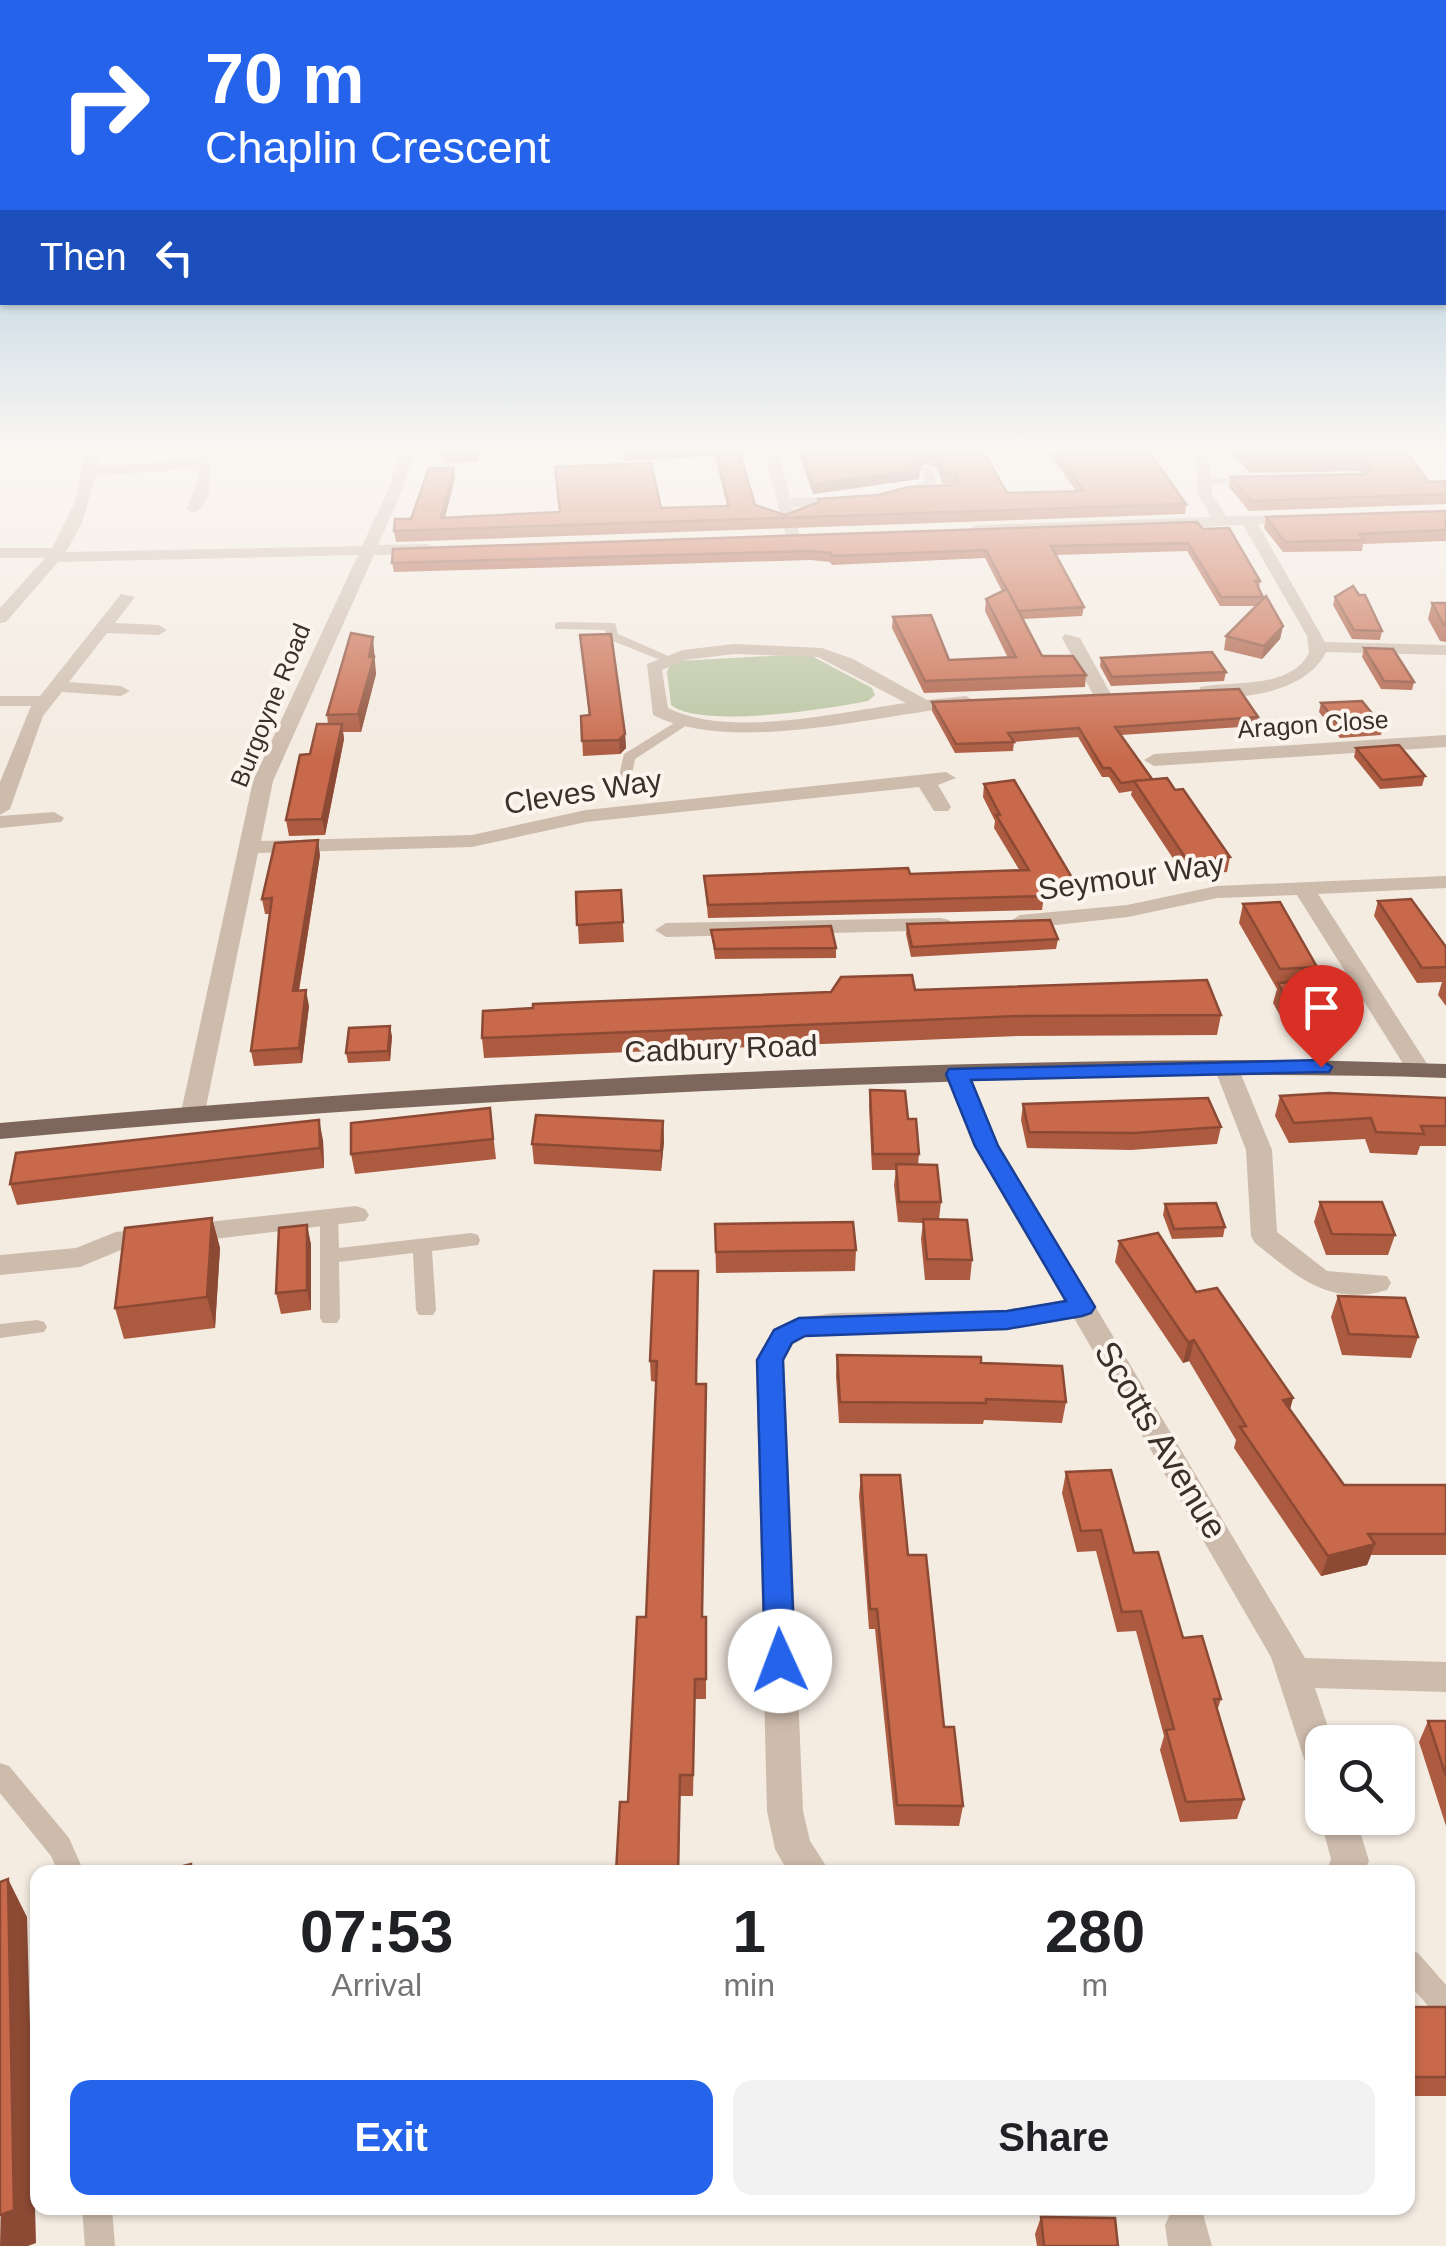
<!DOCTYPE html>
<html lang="en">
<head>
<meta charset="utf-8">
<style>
	:root { --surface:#fff; --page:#f2f2f2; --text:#202124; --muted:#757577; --accent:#2563eb }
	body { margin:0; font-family:Arial,sans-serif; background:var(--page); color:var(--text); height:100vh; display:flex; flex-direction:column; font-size:38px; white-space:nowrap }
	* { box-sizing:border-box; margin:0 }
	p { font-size:32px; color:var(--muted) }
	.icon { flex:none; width:55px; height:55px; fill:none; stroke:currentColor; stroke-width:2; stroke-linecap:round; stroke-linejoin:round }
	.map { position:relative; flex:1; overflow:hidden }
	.panel { position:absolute; left:30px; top:1865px; width:1385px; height:350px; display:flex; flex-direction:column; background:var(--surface); border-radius:20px; box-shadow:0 2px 8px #0004 }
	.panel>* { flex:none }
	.guide { position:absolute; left:0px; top:0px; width:1448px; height:305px; box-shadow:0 2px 8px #0004; background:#2563eb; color:#fff; overflow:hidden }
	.tools { position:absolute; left:1305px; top:1725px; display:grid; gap:20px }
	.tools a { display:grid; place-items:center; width:110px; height:110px; border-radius:20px; background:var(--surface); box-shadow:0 2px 8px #0004; font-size:50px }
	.pin { position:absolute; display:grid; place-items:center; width:85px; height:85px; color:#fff; margin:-102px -42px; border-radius:50% 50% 50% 0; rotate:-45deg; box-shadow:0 0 10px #0007 }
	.pin .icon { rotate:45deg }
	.me { position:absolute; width:110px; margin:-55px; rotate:358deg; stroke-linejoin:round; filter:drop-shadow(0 0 8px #0008) }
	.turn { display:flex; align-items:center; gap:35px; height:210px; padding:0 40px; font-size:45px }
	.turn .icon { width:130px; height:130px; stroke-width:2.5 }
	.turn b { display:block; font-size:70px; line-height:85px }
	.then { display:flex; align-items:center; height:95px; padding:0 40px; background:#0003; gap:20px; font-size:38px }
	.eta { display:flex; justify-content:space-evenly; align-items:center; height:170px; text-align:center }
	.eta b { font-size:60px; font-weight:700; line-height:70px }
	.cta { display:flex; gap:20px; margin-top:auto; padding:20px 40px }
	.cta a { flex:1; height:115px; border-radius:20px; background:var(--accent); color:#fff; font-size:40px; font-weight:700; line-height:115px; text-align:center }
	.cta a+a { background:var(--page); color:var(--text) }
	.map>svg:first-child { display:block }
</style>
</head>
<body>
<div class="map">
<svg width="1446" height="2246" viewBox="0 0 1446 2246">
	<rect width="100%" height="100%" fill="#f4ebe1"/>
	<!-- green -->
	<path fill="#b8c4a0" d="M808 654 872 688 875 695 868 701C828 709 701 729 671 705L667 672 670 664 677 661Z"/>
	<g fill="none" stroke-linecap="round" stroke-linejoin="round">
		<!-- service -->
		<g fill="#cdbbac" fill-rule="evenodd">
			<path d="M1252 477 1256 478V482L1203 484 1198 481 1203 478Z"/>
			<path d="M559 622 615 623 618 634 673 658 663 661 608 639 605 630 555 629V623Z"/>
			<path d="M679 720 685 724 684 727 635 759 631 779H621L619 776 624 754Z"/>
			<path d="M329 1212 338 1218 339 1248 471 1233 478 1235 480 1240 478 1245 432 1251 436 1310 433 1315H419L416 1310 413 1253 339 1262 340 1318 337 1323H323L320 1318V1218Z"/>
			<path d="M37 1320 44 1322 47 1327 44 1332 0 1338V1324Z"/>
			<path d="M0 1763 9 1766 69 1838 84 1872H58L51 1856 0 1793Z"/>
			<path d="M1408 1949 1418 1953 1446 1985V2019L1436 2015 1408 1983Z"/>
			<path d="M82 2208H112L115 2246H85Z"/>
		</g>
		<!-- minor -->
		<g fill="#cdbbac" fill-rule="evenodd">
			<path d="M86 447H100L97 467 196 459 195 451 203 447 209 451C211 471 214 502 194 513L187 509 198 478 197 468 96 476 82 523 66 552 362 546 389 488 402 447H416L403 488 378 545 427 544 435 549 427 554 374 555 273 781 261 841 472 835 586 810 946 772 956 778 938 785 951 807 948 811H934L919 787 586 822 472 847 258 853 205 1112 202 1118H184L181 1112 253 781 358 555 58 562 6 622 0 623V608L45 558H0V548H52L75 502Z"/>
			<path d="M248 447H262L253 455 246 451Z"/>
			<path d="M763 447H777L790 498 853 497 860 501 853 505 792 507 800 537 787 540Z"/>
			<path d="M1089 447H1103L1111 459 1099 462Z"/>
			<path d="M1188 447H1202L1210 462 1212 494 1226 516 1306 515 1309 518 1301 523 1258 524 1325 642 1446 645V655L1326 652C1307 692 1240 702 1200 695V687C1235 680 1289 690 1309 653L1307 636 1243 525 976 535 968 530 976 525 1211 517 1198 494 1196 462Z"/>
			<path d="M923 468H933L937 487 887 499V493L924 482Z"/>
			<path d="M121 594 135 597 115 623 159 625 167 630 159 635 107 633 69 682 121 686 130 691 121 696 62 692 43 716 10 809 0 815V782L31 706H0V696H40Z"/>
			<path d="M1065 634 1080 638 1112 696 1109 700H1097L1094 696 1062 638Z"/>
			<path d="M734 644 822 648 853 659 927 700 966 696 975 701 966 706C877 715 733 755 653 715L647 664 683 650ZM734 654 818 657 906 703C839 712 730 739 668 708L662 670 685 660Z"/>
			<path d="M1446 735V747L1154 766 1144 760 1154 754Z"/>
			<path d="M54 812 64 818 61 822 0 828V816Z"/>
			<path d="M1446 876V888L1318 894 1431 1070 1419 1077 1407 1070 1297 895 1217 898 1128 917 1020 929 1009 922 1020 915 1127 905 1217 886Z"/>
			<path d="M941 918 949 920 952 925 949 930 666 937 655 930 666 923Z"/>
			<path d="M1226 1060 1238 1067 1272 1150 1277 1232 1327 1271 1387 1276 1391 1283 1387 1290C1328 1307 1297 1276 1255 1243L1251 1236 1246 1150 1214 1067Z"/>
			<path d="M957 1066 969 1074 999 1145 1305 1658 1446 1662V1692L1315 1688 1333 1742H1322V1779L1309 1774 1271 1657 1074 1318 1007 1330 834 1333 805 1337 793 1344 784 1360 803 1811 810 1841 830 1872H788L775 1849 767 1811 756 1360 773 1330 799 1318 834 1313 1007 1310 1064 1300 973 1145 945 1074Z"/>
			<path d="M356 1206 365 1209 369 1215 365 1221 121 1250 80 1267 0 1275V1255L76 1248 116 1232Z"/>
			<path d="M1322 1812V1818H1356L1369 1861 1364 1872H1326L1331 1859 1320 1818Z"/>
			<path d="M1177 2208 1202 2210 1212 2246H1168L1165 2225 1172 2210Z"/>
		</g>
		<!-- primary -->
		<path fill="#7d675c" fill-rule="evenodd" d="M1303 1060 1446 1064V1078C1247 1071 1049 1078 850 1085 566 1096 283 1113 0 1139V1123C432 1084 868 1059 1303 1060Z"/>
	</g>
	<!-- wall -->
	<g fill="#ac5a40">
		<path d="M443 447H478V462L444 463Z"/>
		<path d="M620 447H757L740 455 755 505 785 515 818 503V499L878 495 955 484 942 483 937 468 926 464 920 468 919 479 813 494 798 452 782 447H981L1007 493 1076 491 1045 447H1093L1099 456 1110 452 1107 447H1146L1186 504 1185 514 396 542 394 531 455 478 445 518 727 506 715 456 624 461Z"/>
		<path d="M1226 447H1275L1277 449 1404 447 1428 482 1446 481V504L1249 511 1229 487 1231 477 1364 474 1360 471 1250 473Z"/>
		<path d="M1446 511V541L1363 544 1362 551 1283 552 1264 528 1266 517Z"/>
		<path d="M1203 529 1260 581 1259 589 1263 597V599L1283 626 1280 639 1262 659 1224 650 1226 636 1256 606H1220L1187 551 1055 555 1084 607 1082 616 1023 619 1042 656 1086 675 1085 687 924 693 892 628 893 617 949 660 1008 658 985 611 986 599 1002 591 985 558 832 565 830 562 811 560 394 572 392 563Z"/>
		<path d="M1335 597 1382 631 1380 640 1352 639 1333 605Z"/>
		<path d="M1432 603H1446V642L1440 641 1428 619Z"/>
		<path d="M580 635 625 734 626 748 620 754 583 756 581 716H589Z"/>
		<path d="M1364 648 1414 682 1412 690 1381 689 1362 657Z"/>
		<path d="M375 654 374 660 376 674 361 732H343L344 739 325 835 289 836 286 820 310 754 328 724 327 715Z"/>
		<path d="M1101 658 1226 672 1224 681 1111 686 1100 666Z"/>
		<path d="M932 702 1258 717 1256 726 1121 735 1152 779 1175 790 1230 857 1227 872 1184 875 1131 795 1132 791 1119 793 1109 777H1102L1078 737 1014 742 1013 751 955 753 932 711Z"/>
		<path d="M1321 703 1383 727 1381 735 1340 738 1319 712Z"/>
		<path d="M1356 748 1425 776 1422 786 1380 789 1354 757Z"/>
		<path d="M984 784 1074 881 1072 894 1044 896 1042 910 708 918 704 876 910 874 1020 871 994 828 995 821 983 797Z"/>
		<path d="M320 855 299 991 309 1006 302 1063 254 1066 251 1051 270 914H265L262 899Z"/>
		<path d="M621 890 624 942 579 944 576 892Z"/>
		<path d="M1378 901 1446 947V1006L1438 995 1442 982 1417 983 1374 916Z"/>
		<path d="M1243 904 1317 967 1314 981 1331 1011 1326 1030 1290 1033 1273 1003 1277 989 1239 923Z"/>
		<path d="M907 924 1058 939 1056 949 911 957 906 934Z"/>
		<path d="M711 930 836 948V958L715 959Z"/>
		<path d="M915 990 1221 1015 1217 1035 1018 1036 484 1058 482 1038Z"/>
		<path d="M392 1036 390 1061 348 1063 346 1053Z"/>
		<path d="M870 1090 908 1119 919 1154 918 1165 941 1202 939 1219 972 1260 970 1280H925L921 1239 923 1223 898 1222 894 1185 896 1170H872L869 1106Z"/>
		<path d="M1280 1096 1446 1098V1146H1420L1417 1155 1370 1153 1365 1139 1289 1143 1275 1116Z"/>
		<path d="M1023 1104 1221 1127 1217 1144 1131 1150 1027 1148 1021 1120Z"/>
		<path d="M490 1108 496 1159 355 1174 351 1154Z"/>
		<path d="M663 1121 664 1142 661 1171 534 1164 532 1144Z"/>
		<path d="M323 1140 324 1168 17 1205 10 1184Z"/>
		<path d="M1320 1202 1395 1235 1388 1255H1326L1314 1222Z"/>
		<path d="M1165 1204 1225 1227 1223 1237 1172 1239 1163 1215Z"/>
		<path d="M212 1218 220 1248 215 1328 124 1339 115 1308Z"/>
		<path d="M715 1224 856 1250 855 1271 716 1273Z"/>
		<path d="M307 1225 311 1245V1310L281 1314 276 1293Z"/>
		<path d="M1119 1241 1196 1292 1293 1398 1290 1410 1344 1485H1446V1555H1371L1367 1565 1321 1576 1234 1448 1236 1440 1189 1361 1183 1363 1115 1262Z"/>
		<path d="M654 1271 697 1384 703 1617H706V1699H695L693 1796H680L679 1872H616L628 1802 646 1617 656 1382 651 1381 650 1361Z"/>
		<path d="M1338 1296 1418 1337 1411 1358 1342 1355 1331 1317Z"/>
		<path d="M837 1355 981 1363 1066 1402 1062 1423 984 1420 983 1424 839 1423 836 1376Z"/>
		<path d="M1066 1472 1134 1553 1221 1699 1217 1711 1244 1799 1237 1819 1180 1822 1160 1750 1164 1736 1136 1631 1117 1632 1096 1551 1077 1552 1062 1493Z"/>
		<path d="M861 1475 908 1555 944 1727 963 1806 959 1826 895 1825 875 1629H869L859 1496Z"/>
		<path d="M1428 1721H1446V1826L1419 1742Z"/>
		<rect x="1408" y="2007" width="38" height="89"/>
		<path d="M1041 2217 1118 2246H1037L1035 2234Z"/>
	</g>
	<!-- shaded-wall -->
	<g fill="#8c4a34">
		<path d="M738 447H757L738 456Z"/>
		<path d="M927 454 926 464 918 470V460Z"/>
		<path d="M454 468 455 478 442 528 441 518Z"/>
		<path d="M920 470 919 479 813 494V484Z"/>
		<path d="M1283 626 1280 639 1262 659 1264 646Z"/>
		<path d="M373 637 376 674 361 732 358 714Z"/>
		<path d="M342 724 344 739 325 835 322 819Z"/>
		<path d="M625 734 626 748 620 754 619 740Z"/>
		<path d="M318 840 320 855 296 1007 293 991Z"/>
		<path d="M306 990 309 1006 302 1063 299 1048Z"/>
		<path d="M390 1026 392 1036 390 1061 388 1051Z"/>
		<path d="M319 1120 323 1140 324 1168 320 1148Z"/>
		<path d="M663 1121 664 1142 661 1171V1151Z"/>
		<path d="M212 1218 220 1248 215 1328 207 1297Z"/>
		<path d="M307 1225 311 1245V1310L307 1290Z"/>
		<path d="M1194 1340 1189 1361 1183 1363 1188 1342Z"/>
		<path d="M1293 1398 1287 1419 1283 1400Z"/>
		<path d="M1375 1544 1367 1565 1321 1576 1328 1556Z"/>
		<path d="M8 1879 27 1917 36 2243 28 2246H0Z"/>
	</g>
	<!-- building -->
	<g fill="#c8694b" stroke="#8c4a34" stroke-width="2.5">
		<path d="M443 447H478V454L443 455Z"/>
		<path d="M622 447H701L623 451Z"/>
		<path d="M715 447H738L755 505 785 515 819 502 818 499 878 495 908 487 954 485 958 481 957 475 943 473 938 458 927 454 918 460 920 470 813 484 800 447H981L1007 493 1084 491 1052 447H1093L1099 456 1116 451 1114 447H1146L1186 504 394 531 395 519H411L429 468H454L441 518 560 512 555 467 651 463 661 508 729 506Z"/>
		<path d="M1237 447H1275L1277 449 1283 447H1404L1428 482 1446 481V494L1251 501 1231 477 1366 474 1370 466 1362 461 1252 463Z"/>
		<path d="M1446 511V530L1359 534 1364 540 1285 542 1266 517Z"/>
		<path d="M1197 522 1203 529 1229 528 1260 581H1255L1263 597H1221L1188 543 1051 546 1084 607 1018 611 986 550 832 556 831 553 811 551 392 563 393 549Z"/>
		<path d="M1353 586 1359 595H1365L1382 631 1354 630 1335 597Z"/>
		<path d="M1007 589 1042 656H1073L1086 675 925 681 893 617 931 615 949 660 1016 657 986 599Z"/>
		<path d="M1266 596 1283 626 1264 646 1226 636Z"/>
		<path d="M1432 603H1446V626L1444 625Z"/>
		<path d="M351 633 373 637 369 657H374L358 714 327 715Z"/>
		<path d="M611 634 625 734 619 740 582 741 581 716 590 715 580 635Z"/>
		<path d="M1364 648 1393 649 1414 682 1384 681Z"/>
		<path d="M1212 652 1226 672 1112 677 1101 658Z"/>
		<path d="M1239 689 1258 717 1115 727 1152 779 1121 783 1110 768H1103L1079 728 1008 733 1014 742 956 744 932 702Z"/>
		<path d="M1362 701 1383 727 1342 729 1321 703Z"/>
		<path d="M317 724H342L322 819 286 820 300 755 310 754Z"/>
		<path d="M1399 745 1425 776 1382 780 1356 748Z"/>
		<path d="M1167 778 1175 790 1183 789 1230 857 1187 860 1134 781Z"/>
		<path d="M1014 780 1074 881 1039 883 1044 896 708 905 704 876 908 868 910 874 1029 870 996 815H1000L984 784Z"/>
		<path d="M318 840 293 991 306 990 299 1048 251 1051 272 898 262 899 275 843Z"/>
		<path d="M621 890 623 922 577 925 576 892Z"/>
		<path d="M1411 899 1446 947V967L1422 968 1378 901Z"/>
		<path d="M1280 902 1317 967 1280 969 1243 904Z"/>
		<path d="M1050 920 1058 939 912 947 907 924Z"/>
		<path d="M831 926 836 948 715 949 711 930Z"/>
		<path d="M912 975 915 990 1207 980 1221 1015 1021 1016 482 1038 483 1011 533 1008V1004L831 992 841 977Z"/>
		<path d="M1314 981 1331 1011 1294 1013 1278 983Z"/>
		<path d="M390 1026 388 1051 346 1053 349 1028Z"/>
		<path d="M870 1090 905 1091 908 1119H916L919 1154H873Z"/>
		<path d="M1329 1093 1446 1098V1126H1421L1424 1134 1376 1132 1371 1118 1294 1123 1280 1096Z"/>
		<path d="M1208 1098 1221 1127 1134 1133 1029 1132 1023 1104Z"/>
		<path d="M490 1108 493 1139 351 1154V1123Z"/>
		<path d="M536 1115 663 1121 661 1151 532 1144Z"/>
		<path d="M319 1120 320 1148 10 1184 16 1153Z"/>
		<path d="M896 1164 937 1165 941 1202H899Z"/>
		<path d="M1320 1202H1382L1395 1235 1332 1234Z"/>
		<path d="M1216 1203 1225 1227 1174 1229 1165 1204Z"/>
		<path d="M212 1218 207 1297 115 1308 125 1228Z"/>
		<path d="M923 1219 967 1220 972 1260 927 1259Z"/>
		<path d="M853 1222 856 1250 716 1252 715 1224Z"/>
		<path d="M307 1225V1290L276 1293 279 1228Z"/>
		<path d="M1158 1233 1196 1292 1217 1288 1293 1398 1283 1400 1344 1485H1446V1534H1368L1375 1544 1328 1556 1240 1427 1246 1426 1194 1340 1188 1342 1119 1241Z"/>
		<path d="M654 1271H698L696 1384H706L702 1617H706V1679H695L693 1775H680L678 1872H616L620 1802H628L637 1617H646L657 1361H650Z"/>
		<path d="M1338 1296 1405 1298 1418 1337 1349 1334Z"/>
		<path d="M837 1355 981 1357V1363L1062 1366 1066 1402 986 1399V1403L840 1402Z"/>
		<path d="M1111 1470 1134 1553 1158 1552 1183 1638 1202 1636 1221 1699H1214L1244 1799 1186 1802 1166 1730 1174 1729 1141 1611 1122 1612 1101 1530 1081 1531 1066 1472Z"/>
		<path d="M861 1475H900L908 1555H926L944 1727H954L963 1806 897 1805 877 1609H870Z"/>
		<path d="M1428 1721H1446V1776Z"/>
		<path d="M191 1864V1872H158Z"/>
		<path d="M8 1879 14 2210 0 2215V1882Z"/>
		<rect x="1408" y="2007" width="38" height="70"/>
		<path d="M1041 2217 1115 2218 1118 2246H1044Z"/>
	</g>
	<!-- sky -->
	<linearGradient id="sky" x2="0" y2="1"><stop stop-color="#7eb2d2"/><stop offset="0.59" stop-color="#faf6f2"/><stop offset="1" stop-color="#faf6f2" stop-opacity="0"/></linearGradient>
	<rect width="1446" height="761" fill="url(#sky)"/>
	<!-- route -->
	<path fill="#2563eb" stroke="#184099" stroke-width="2.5" d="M1321 1060 1332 1067 1329 1072 971 1080 998 1146 1095 1307 1091 1313 1082 1316 1007 1329 805 1336 792 1343 783 1360 795 1661 791 1670 780 1674 769 1670 765 1661 757 1360 774 1330 799 1318 1007 1311 1066 1301 975 1146 946 1074 949 1069Z"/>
	<g text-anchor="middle" stroke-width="8" stroke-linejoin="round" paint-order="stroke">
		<!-- far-street labels -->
		<g font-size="25" fill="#3b302b" stroke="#fbf5ee">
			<text transform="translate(270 705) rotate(-68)" y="9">Burgoyne Road</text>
			<text transform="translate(1313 724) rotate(-4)" y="9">Aragon Close</text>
		</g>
		<!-- street labels -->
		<g font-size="30" fill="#3b302b" stroke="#fbf5ee">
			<text transform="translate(583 792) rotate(-9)" y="10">Cleves Way</text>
			<text transform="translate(1131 877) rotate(-8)" y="10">Seymour Way</text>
			<text transform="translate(721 1049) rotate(-2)" y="10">Cadbury Road</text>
		</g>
		<!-- near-street labels -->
		<g font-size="35" fill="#3b302b" stroke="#fbf5ee">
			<text transform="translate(1161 1440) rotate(59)" y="12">Scotts Avenue</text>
		</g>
	</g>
</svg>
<div class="tools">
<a><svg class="icon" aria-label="search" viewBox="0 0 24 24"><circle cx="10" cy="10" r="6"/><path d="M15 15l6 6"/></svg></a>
</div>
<div class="pin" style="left:1321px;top:1067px;background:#d93025"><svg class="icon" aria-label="arrive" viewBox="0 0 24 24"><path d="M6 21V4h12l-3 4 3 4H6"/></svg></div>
<svg class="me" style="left:780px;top:1661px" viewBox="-20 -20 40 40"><circle r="19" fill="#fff"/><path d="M0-13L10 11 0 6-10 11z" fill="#2563eb"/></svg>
<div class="guide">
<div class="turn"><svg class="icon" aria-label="right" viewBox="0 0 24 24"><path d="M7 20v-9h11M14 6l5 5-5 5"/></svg><div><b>70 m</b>Chaplin Crescent</div></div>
<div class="then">Then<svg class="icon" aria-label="left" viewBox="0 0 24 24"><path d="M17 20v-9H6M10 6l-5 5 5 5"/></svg></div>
</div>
<section class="panel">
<div class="eta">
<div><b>07:53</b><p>Arrival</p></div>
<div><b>1</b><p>min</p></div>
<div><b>280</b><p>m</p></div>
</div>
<div class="cta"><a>Exit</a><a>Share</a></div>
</section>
</div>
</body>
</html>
